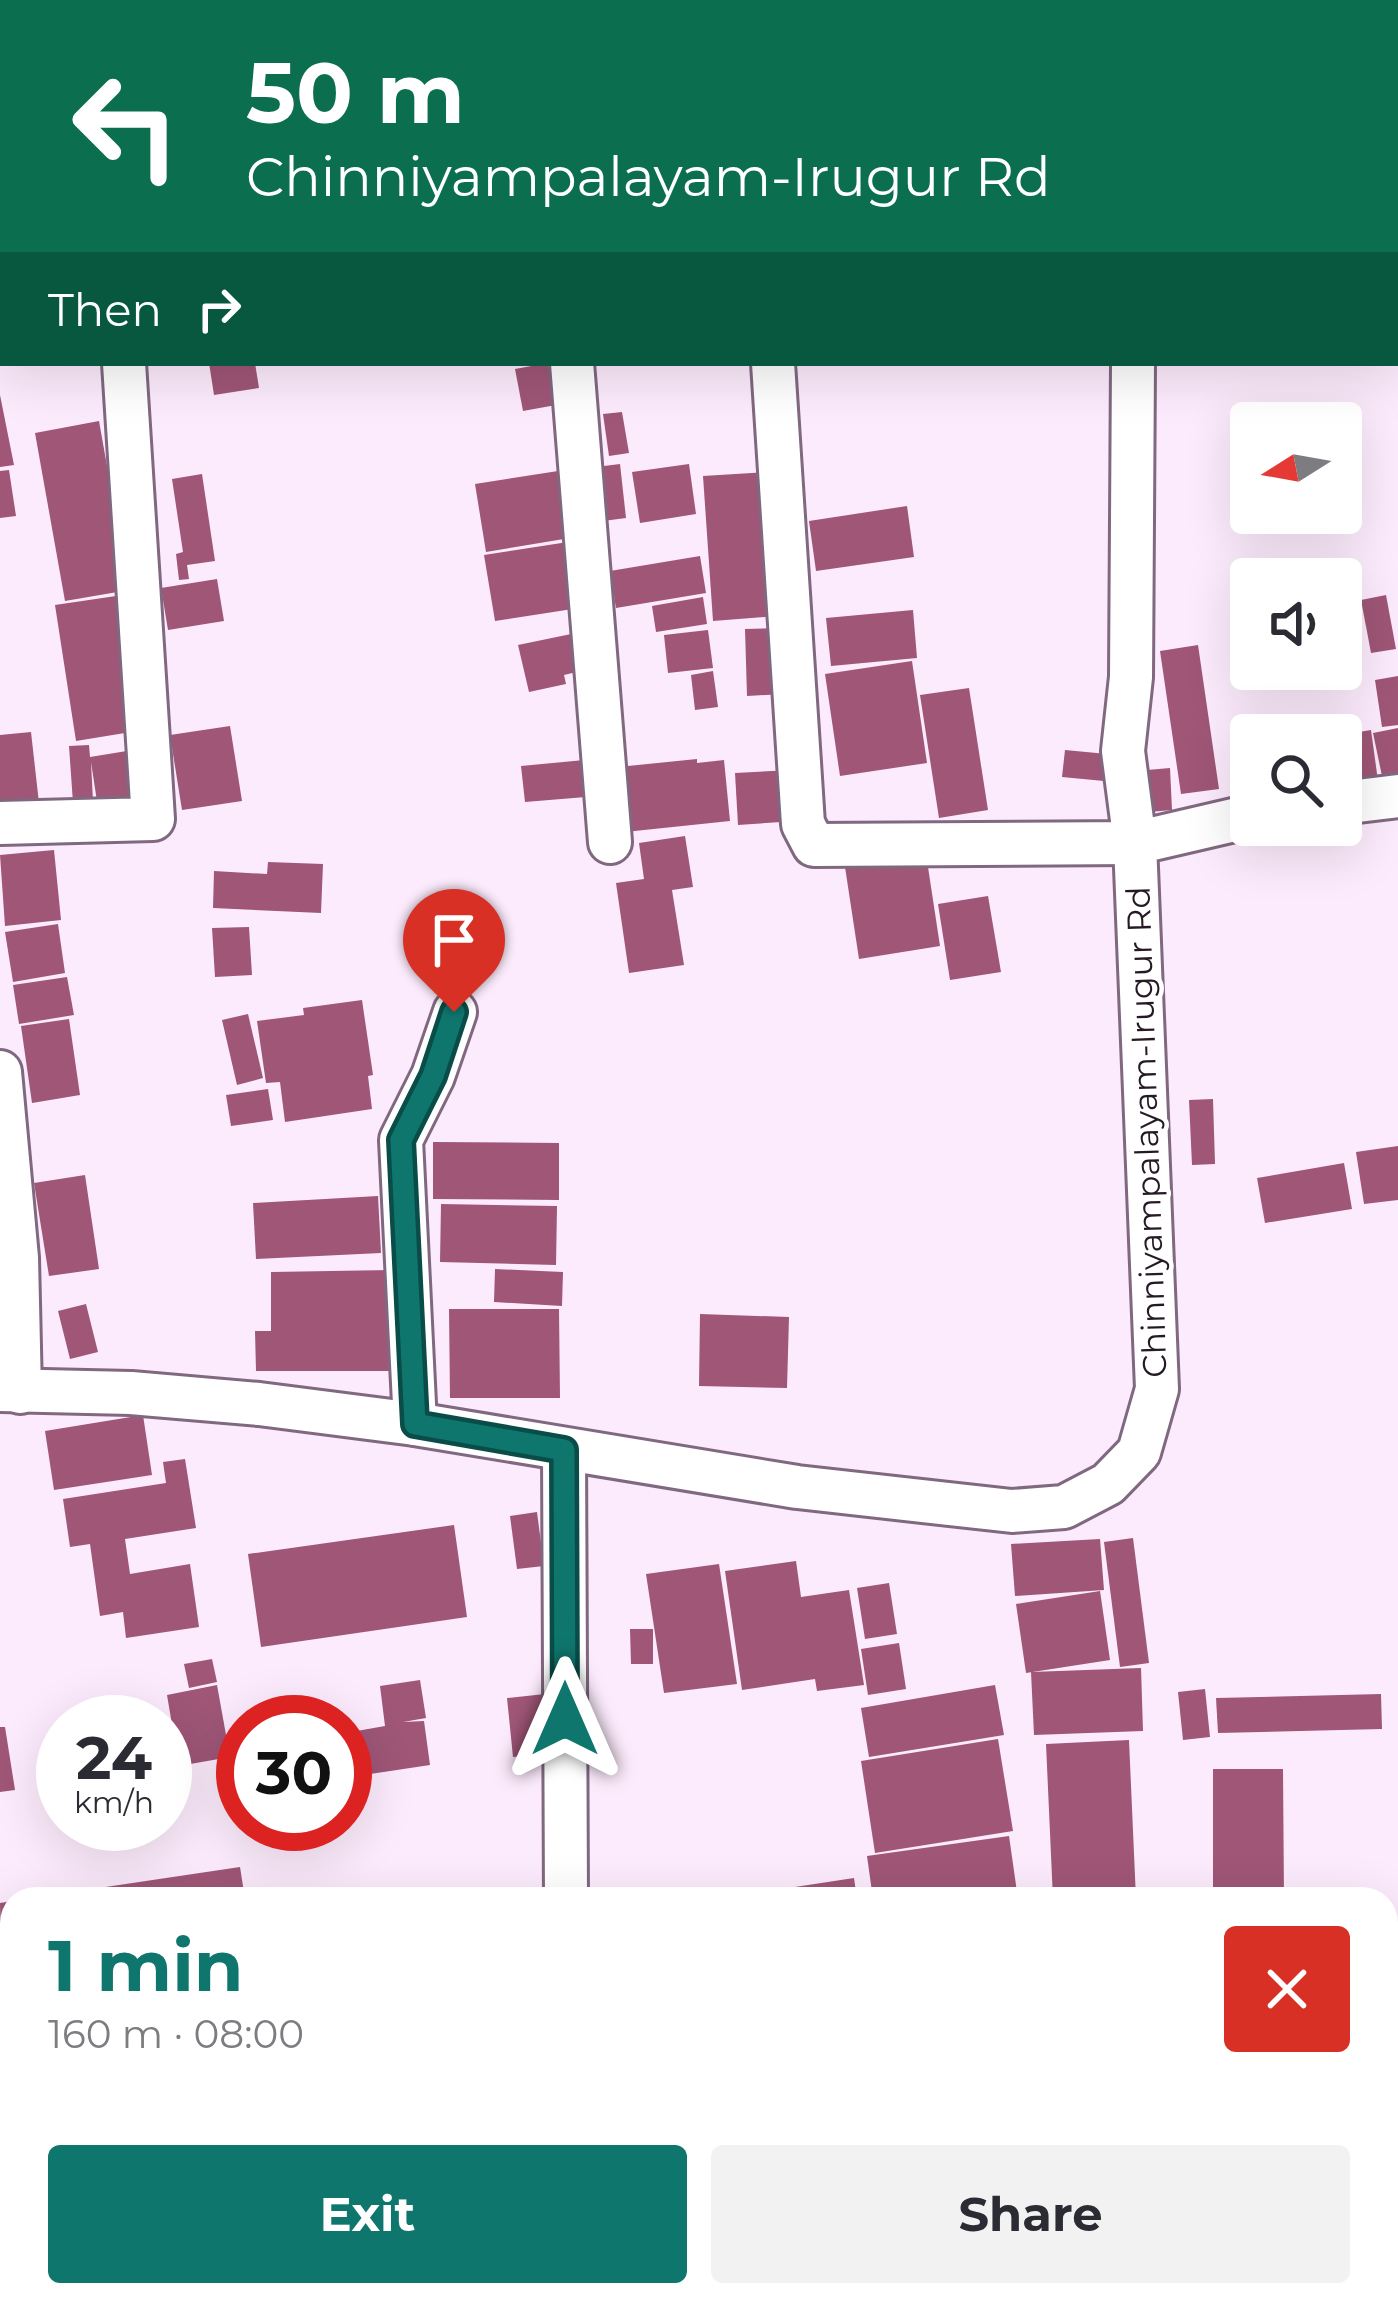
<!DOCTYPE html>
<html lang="en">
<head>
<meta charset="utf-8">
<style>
	:root { --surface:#fff; --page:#f2f2f3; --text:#2b2b33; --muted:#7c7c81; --accent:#0f766e }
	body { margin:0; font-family:Montserrat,sans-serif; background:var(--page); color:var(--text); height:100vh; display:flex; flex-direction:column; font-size:45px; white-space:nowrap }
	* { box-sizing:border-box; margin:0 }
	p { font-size:39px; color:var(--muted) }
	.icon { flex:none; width:66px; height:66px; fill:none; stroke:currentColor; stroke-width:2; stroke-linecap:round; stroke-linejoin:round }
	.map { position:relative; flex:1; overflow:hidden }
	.panel { position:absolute; left:0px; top:1887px; width:1398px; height:420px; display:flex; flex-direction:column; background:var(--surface); border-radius:36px 36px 0 0; box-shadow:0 12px 48px #0002 }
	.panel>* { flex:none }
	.guide { position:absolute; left:0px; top:0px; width:1398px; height:366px; box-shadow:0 12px 48px #0002; background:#0b6e4f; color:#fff; overflow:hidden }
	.needle { width:78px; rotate:259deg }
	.fabs { position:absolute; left:1230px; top:402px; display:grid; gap:24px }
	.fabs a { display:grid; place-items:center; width:132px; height:132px; border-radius:12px; background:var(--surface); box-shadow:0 12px 48px #0002; font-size:60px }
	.speed { position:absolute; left:36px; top:1695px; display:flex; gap:24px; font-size:60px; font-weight:700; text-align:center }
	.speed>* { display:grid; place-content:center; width:156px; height:156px; border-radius:50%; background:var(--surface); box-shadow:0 12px 48px #0002; line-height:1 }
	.speed small { font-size:30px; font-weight:400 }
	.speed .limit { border:18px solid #d22; background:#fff; color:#111 }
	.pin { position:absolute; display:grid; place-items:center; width:102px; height:102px; color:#fff; margin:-123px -51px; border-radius:50% 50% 50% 0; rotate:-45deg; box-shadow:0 0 12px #0007 }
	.pin .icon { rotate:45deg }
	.me { position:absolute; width:132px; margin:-66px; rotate:0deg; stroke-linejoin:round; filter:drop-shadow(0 0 9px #0008) }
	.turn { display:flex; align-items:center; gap:42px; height:252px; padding:0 48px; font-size:54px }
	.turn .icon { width:156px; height:156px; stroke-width:2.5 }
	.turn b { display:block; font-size:84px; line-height:102px }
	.then { display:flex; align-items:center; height:114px; padding:0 48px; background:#0003; gap:24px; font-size:45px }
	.round { display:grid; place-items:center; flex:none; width:126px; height:126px; border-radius:12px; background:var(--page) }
	.summary { display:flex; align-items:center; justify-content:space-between; height:204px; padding:0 48px }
	h1 { font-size:72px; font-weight:700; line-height:90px; color:var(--accent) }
	.primary-button { display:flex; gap:24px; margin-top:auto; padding:24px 48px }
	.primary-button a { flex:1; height:138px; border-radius:12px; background:var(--accent); color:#fff; font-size:48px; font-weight:700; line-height:138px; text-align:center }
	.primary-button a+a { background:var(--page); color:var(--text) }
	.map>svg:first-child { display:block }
</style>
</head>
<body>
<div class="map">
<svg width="1398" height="2307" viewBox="0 0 1398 2307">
	<rect width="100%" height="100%" fill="#fcebfc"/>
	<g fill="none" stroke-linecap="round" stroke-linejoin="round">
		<!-- river -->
		<path stroke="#afbdf7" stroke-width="66" d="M1309 2307 1385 2295"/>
	</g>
	<!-- building -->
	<g fill="#9f5677">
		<path d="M209 363H255L259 388 214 395Z"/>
		<path d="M548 363 556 405 523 411 515 369Z"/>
		<path d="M0 395 14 465 0 467Z"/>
		<path d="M622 412 629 453 609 456 603 414Z"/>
		<path d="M99 421 129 590 65 601 35 433Z"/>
		<path d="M620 464 626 518 603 521 596 467Z"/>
		<path d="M689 464 696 514 640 523 632 472Z"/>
		<path d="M9 470 16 516 0 518V471Z"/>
		<path d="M558 471 570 538 486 552 475 484Z"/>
		<path d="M768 472 777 616 713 621 703 476Z"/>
		<path d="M202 474 215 561 187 565 189 579 179 580 176 554 183 552 172 479Z"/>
		<path d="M907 506 914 557 816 571 809 521Z"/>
		<path d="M568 542 579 608 495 621 484 555Z"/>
		<path d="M700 556 706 593 616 608 610 571Z"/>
		<path d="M217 579 224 621 168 630 161 588Z"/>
		<path d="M1386 595 1396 649 1371 653 1361 600Z"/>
		<path d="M116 596 137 731 76 741 55 605Z"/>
		<path d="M703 597 707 624 656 632 652 606Z"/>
		<path d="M913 610 917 658 831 666 826 618Z"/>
		<path d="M782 628 784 694 747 696 745 629Z"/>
		<path d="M708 630 713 668 668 673 664 635Z"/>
		<path d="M576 633 585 670 564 675 566 684 529 692 518 645Z"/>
		<path d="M1198 645 1219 789 1181 794 1160 651Z"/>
		<path d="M912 661 927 763 840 776 825 674Z"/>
		<path d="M713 671 718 707 695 710 691 675Z"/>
		<path d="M1398 676V725L1382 727 1375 680Z"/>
		<path d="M969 688 988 810 939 818 920 695Z"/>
		<path d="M230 726 242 801 182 810 170 735Z"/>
		<path d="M1398 728V773L1382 776 1373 733Z"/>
		<path d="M1371 730 1378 781 1361 783 1353 733Z"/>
		<path d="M31 732 39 803 0 806V735Z"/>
		<path d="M89 745 90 757 133 750 141 801 98 808 91 762 93 801 73 803 69 746Z"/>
		<path d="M1065 750 1107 754 1104 781 1062 777Z"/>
		<path d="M595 759 598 796 525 802 521 766Z"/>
		<path d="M697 759V763L724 760 730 821 625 832 618 767Z"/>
		<path d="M1170 768 1172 810 1149 812 1147 770Z"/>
		<path d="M793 770 796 821 738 825 735 773Z"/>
		<path d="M685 836 693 887 672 890 684 965 629 973 616 883 644 879 639 843Z"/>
		<path d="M54 850 61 920 5 926 0 855Z"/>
		<path d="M926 854 940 946 859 959 845 867Z"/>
		<path d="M268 862 323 864 321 913 213 908 214 871 267 874Z"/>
		<path d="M988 896 1001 972 950 980 938 904Z"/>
		<path d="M58 924 65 973 13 982 5 932Z"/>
		<path d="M249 927 252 975 215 977 212 928Z"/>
		<path d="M67 977 74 1015 19 1024 13 985Z"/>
		<path d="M362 1000 373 1075 368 1076 372 1109 285 1122 280 1082 266 1083 257 1021 304 1015 303 1008Z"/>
		<path d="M248 1014 263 1078 237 1085 222 1020Z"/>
		<path d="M69 1019 80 1095 32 1103 21 1026Z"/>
		<path d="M268 1089 273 1120 231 1126 226 1095Z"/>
		<path d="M1213 1099 1215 1164 1192 1165 1189 1100Z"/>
		<path d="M433 1142 559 1143V1200L433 1199Z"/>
		<path d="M1398 1146V1200L1364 1204 1356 1152Z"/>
		<path d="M1344 1163 1352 1209 1265 1223 1257 1178Z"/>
		<path d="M85 1175 99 1269 49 1276 34 1183Z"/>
		<path d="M378 1196 381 1253 256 1259 253 1203Z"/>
		<path d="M441 1204 557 1206 556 1265 440 1262Z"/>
		<path d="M495 1269 563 1272 562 1306 494 1302Z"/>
		<path d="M391 1270 393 1371H256L255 1331H271V1272Z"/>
		<path d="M86 1304 98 1352 70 1359 58 1311Z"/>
		<path d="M449 1309H559L560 1398H450Z"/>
		<path d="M700 1314 789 1317 787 1388 699 1386Z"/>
		<path d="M143 1415 152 1475 54 1490 45 1431Z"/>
		<path d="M185 1459 196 1528 125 1539 130 1574 190 1564 199 1627 126 1638 123 1612 100 1616 90 1544 70 1547 63 1499 166 1483 163 1462Z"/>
		<path d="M537 1512 544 1566 517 1569 510 1516Z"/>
		<path d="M454 1525 467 1617 261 1647 248 1554Z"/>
		<path d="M1133 1538 1149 1663 1120 1667 1104 1542Z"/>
		<path d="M1100 1539 1104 1590 1015 1596 1011 1544Z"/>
		<path d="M796 1561 801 1597 849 1590 864 1685 817 1691 815 1679 742 1690 725 1571Z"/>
		<path d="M719 1564 737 1684 664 1693 646 1574Z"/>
		<path d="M889 1583 897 1634 865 1639 857 1588Z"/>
		<path d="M1100 1591 1110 1660 1026 1673 1016 1604Z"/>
		<path d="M630 1629H653V1664H631Z"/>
		<path d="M899 1643 906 1689 868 1695 861 1649Z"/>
		<path d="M212 1659 217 1682 189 1688 184 1664Z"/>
		<path d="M1141 1668 1143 1731 1034 1735 1031 1672Z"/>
		<path d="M420 1680 426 1718 403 1722 424 1721 430 1765 357 1776 351 1732 385 1726 380 1686Z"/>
		<path d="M217 1685 230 1757 179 1766 167 1695Z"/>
		<path d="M995 1685 1004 1735 869 1757 861 1708Z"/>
		<path d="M1205 1689 1210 1737 1183 1740 1178 1692Z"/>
		<path d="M545 1694 551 1753 513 1757 507 1698Z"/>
		<path d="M1381 1694 1382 1729 1218 1733 1216 1698Z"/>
		<path d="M0 1727H5L15 1790 0 1792Z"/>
		<path d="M998 1739 1013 1831 875 1853 861 1761Z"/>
		<path d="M1129 1740 1136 1899H1053L1046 1744Z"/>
		<path d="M1213 1769H1283L1284 1899H1213Z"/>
		<path d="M1009 1836 1018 1899H873L867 1856Z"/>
		<path d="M240 1867 245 1899H45V1896Z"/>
		<path d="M854 1878 857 1899H750L749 1894Z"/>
		<path d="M12 1901V2003L2 2005 0 1903Z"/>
		<path d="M12 2035V2193L2 2194 0 2037Z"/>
		<path d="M1398 2094V2211L1386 2214V2096Z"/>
		<path d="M12 2216V2263L0 2265V2218Z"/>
	</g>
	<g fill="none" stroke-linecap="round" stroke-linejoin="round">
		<defs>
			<g id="street">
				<path d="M102 0 103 3"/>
				<path d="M710 0V3"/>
				<path d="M904 0V3"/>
				<path d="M1198 0V3"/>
				<path d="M1395 158H1398"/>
				<path d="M0 234H3"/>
				<path d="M572 363 610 842"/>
				<path d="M773 363 803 824 814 845 1135 843 1123 751 1131 677 1133 363"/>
				<path d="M1341 803 1398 796"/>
				<path d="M0 823 153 819 124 363"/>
				<path d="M0 1072 17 1258 20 1392"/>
				<path d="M0 1390 131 1393 259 1404 415 1424 797 1487 1012 1511 1064 1507 1108 1484 1139 1452 1157 1389 1135 843 1251 816"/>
				<path d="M415 1424 401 1140 433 1076 455 1012"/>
				<path d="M564 1450 566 1899"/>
				<path d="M596 2295 597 2307"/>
			</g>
		</defs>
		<!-- street casing -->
		<use href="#street" stroke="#816881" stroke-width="48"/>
		<!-- street -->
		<use href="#street" stroke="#fff" stroke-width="42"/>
	</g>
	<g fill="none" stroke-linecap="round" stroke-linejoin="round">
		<defs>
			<path id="route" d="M454 1012 433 1076 401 1140 415 1424 564 1450 565 1719"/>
		</defs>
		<!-- route casing -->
		<use href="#route" stroke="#0a4d48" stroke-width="30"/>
		<!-- route -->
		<use href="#route" stroke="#0f766e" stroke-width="21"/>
	</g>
	<g text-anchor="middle" stroke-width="9" stroke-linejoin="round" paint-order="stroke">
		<!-- street labels -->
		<g font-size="33" fill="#241924" stroke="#fff">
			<text transform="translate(1146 1132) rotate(-92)" y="12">Chinniyampalayam-Irugur Rd</text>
		</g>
	</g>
</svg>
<div class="fabs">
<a><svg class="needle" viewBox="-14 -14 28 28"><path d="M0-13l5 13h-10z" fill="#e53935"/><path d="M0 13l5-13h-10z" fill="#7c7c81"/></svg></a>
<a><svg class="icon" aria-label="sound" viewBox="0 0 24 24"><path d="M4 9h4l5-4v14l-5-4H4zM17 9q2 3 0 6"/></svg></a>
<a><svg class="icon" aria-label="search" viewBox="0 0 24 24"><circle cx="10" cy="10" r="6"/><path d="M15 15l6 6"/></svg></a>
</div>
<div class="speed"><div>24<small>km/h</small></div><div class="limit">30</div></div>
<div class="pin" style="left:454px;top:1012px;background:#d93025"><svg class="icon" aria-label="arrive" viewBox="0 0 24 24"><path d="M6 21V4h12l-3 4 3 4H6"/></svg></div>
<svg class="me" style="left:565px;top:1719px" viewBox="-20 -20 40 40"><path d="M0-17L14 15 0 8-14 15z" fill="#0f766e" stroke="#fff" stroke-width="4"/></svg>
<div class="guide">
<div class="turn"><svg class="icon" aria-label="left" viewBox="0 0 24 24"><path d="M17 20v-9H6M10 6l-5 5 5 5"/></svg><div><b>50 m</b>Chinniyampalayam-Irugur Rd</div></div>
<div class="then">Then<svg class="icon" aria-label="right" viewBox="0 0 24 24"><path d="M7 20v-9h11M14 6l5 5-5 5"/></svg></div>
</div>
<section class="panel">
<div class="summary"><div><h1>1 min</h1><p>160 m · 08:00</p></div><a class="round" style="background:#d93025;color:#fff"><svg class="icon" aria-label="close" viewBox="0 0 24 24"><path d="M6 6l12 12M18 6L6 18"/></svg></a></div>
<div class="primary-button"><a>Exit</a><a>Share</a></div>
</section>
</div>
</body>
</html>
